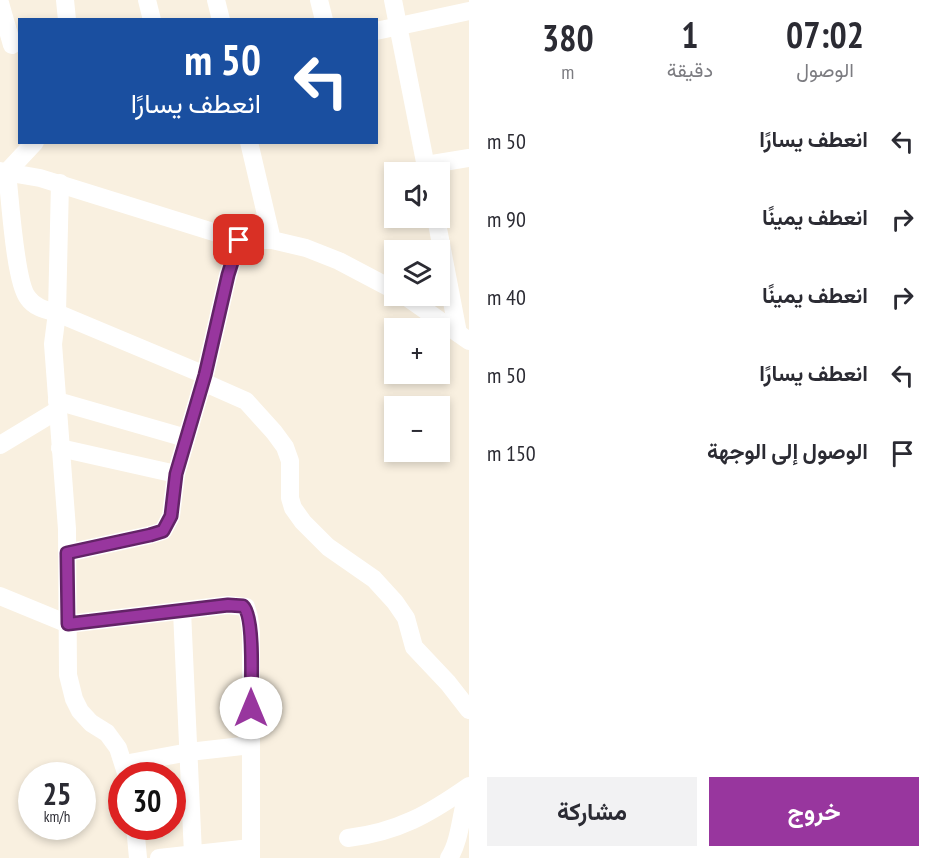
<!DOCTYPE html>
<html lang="ar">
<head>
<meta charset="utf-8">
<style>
	:root { --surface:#fff; --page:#f2f2f3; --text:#2b2b33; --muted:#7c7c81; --accent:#98369e }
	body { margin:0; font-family:"PT Sans Narrow",Vazirmatn,sans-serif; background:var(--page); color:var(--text); direction:rtl; height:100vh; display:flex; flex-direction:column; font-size:22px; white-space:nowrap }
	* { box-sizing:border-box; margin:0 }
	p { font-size:20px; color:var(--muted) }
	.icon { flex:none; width:33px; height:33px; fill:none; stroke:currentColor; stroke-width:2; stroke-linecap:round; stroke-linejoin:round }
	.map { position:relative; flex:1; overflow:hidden; direction:ltr }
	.panel { display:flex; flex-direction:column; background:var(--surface); width:468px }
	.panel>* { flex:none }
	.banner { position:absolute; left:18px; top:18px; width:360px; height:126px; border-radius:0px; box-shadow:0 3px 9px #0003; direction:rtl; background:#1a4fa0; color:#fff; overflow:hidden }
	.fabs { position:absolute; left:384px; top:162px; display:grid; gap:12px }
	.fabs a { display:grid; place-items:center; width:66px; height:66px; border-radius:0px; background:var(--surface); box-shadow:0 3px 9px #0003; font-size:30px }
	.speed { position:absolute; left:18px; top:762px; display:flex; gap:12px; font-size:30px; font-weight:700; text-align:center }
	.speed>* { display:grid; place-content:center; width:78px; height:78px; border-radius:50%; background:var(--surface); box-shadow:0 3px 9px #0003; line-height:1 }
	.speed small { font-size:15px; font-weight:400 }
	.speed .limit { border:9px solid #d22; background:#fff; color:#111 }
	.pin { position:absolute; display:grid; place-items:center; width:51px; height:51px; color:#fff; margin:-26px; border-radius:12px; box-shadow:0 3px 9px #0006 }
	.me { position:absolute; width:66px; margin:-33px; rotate:0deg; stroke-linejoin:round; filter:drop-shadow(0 0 4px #0008) }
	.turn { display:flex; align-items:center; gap:21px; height:126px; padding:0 18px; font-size:27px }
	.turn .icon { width:78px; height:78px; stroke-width:2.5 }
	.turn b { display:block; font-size:42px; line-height:51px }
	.eta { display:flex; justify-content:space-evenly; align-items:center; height:102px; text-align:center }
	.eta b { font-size:36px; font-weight:700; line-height:42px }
	.button { display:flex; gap:12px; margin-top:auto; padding:12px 18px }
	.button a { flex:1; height:69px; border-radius:0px; background:var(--accent); color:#fff; font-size:24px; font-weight:700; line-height:69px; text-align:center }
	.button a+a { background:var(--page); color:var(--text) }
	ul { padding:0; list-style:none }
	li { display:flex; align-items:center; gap:18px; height:78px; padding:0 18px }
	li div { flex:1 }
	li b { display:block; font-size:22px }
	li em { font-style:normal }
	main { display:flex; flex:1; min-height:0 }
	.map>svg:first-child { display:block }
</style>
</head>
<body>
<main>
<section class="panel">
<div class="eta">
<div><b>07:02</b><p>الوصول</p></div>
<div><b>1</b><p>دقيقة</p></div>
<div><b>380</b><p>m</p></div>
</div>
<ul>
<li><svg class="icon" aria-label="left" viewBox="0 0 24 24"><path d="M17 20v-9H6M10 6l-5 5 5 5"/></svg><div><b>انعطف يسارًا</b></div><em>50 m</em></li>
<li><svg class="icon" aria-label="right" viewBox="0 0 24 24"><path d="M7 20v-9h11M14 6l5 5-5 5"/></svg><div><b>انعطف يمينًا</b></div><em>90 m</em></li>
<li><svg class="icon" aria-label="right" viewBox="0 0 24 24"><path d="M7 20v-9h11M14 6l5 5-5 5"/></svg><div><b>انعطف يمينًا</b></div><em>40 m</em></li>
<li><svg class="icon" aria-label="left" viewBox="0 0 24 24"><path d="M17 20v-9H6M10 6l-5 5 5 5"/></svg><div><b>انعطف يسارًا</b></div><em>50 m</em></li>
<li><svg class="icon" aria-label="arrive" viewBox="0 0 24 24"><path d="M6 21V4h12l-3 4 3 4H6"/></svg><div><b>الوصول إلى الوجهة</b></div><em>150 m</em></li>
</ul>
<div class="button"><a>خروج</a><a>مشاركة</a></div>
</section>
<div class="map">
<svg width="469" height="858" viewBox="0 0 469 858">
	<rect width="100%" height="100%" fill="#f9f0e0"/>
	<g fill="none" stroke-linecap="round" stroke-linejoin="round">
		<!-- minor -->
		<g stroke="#fff" stroke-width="18">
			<path d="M65 0 67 20"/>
			<path d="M147 0 152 20"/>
			<path d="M216 0 221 20"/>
			<path d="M319 0 324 20"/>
			<path d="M393 0 427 172"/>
			<path d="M0 3 12 45"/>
			<path d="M376 31 469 11"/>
			<path d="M35 142 7 172C10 197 15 283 28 298 35 308 46 310 57 313L205 375"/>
			<path d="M249 142 272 240 306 248 339 261 394 290"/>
			<path d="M426 165 469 158"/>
			<path d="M0 171 40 178 239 240H272"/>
			<path d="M60 183 57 313 53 344 67 529 68 675 74 699 80 711 91 723 107 733 118 748 127 776"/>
			<path d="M436 218 458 333"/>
			<path d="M405 296 469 341"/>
			<path d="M203 382 246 401 274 432 285 447 290 461V498L293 508 303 522 328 547 374 579 395 602 406 618 414 647 448 683 469 710"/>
			<path d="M57 401 186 438"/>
			<path d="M0 445 58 410"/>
			<path d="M60 448 176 474"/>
			<path d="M67 553 150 535 163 531 171 516 176 474 205 375 228 275 239 240"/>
			<path d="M0 596 68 624 228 605 246 607 249 617 251 632V858"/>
			<path d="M182 611 193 854"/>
			<path d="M124 764 189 752 251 745"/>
			<path d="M135 826 138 858"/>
			<path d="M348 838C398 832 429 814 469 786"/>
			<path d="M159 858 251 848"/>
			<path d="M449 858C461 840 461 809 469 788"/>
		</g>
	</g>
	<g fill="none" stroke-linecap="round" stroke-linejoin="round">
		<defs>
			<path id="route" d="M239 240 228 275 205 375 176 474 171 516 163 531 150 535 67 553 68 624 228 605 243 606C255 616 251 689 251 708"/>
		</defs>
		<!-- route casing -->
		<use href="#route" stroke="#632367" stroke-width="15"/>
		<!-- route -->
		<use href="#route" stroke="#98369e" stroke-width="10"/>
	</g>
</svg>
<div class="fabs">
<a><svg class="icon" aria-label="sound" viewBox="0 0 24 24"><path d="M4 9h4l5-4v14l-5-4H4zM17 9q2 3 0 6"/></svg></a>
<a><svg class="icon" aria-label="layers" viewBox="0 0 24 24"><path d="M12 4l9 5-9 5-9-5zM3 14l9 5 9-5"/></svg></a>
<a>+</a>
<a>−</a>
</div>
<div class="speed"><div>25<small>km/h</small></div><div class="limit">30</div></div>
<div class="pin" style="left:239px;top:240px;background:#d93025"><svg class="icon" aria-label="arrive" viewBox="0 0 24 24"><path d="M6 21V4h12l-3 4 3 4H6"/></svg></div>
<svg class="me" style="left:251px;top:708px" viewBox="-20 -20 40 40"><circle r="19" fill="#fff"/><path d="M0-13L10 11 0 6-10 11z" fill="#98369e"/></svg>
<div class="banner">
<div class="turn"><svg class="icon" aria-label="left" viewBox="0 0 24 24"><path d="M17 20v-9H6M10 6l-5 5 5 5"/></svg><div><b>50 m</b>انعطف يسارًا</div></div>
</div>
</div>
</main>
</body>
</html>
